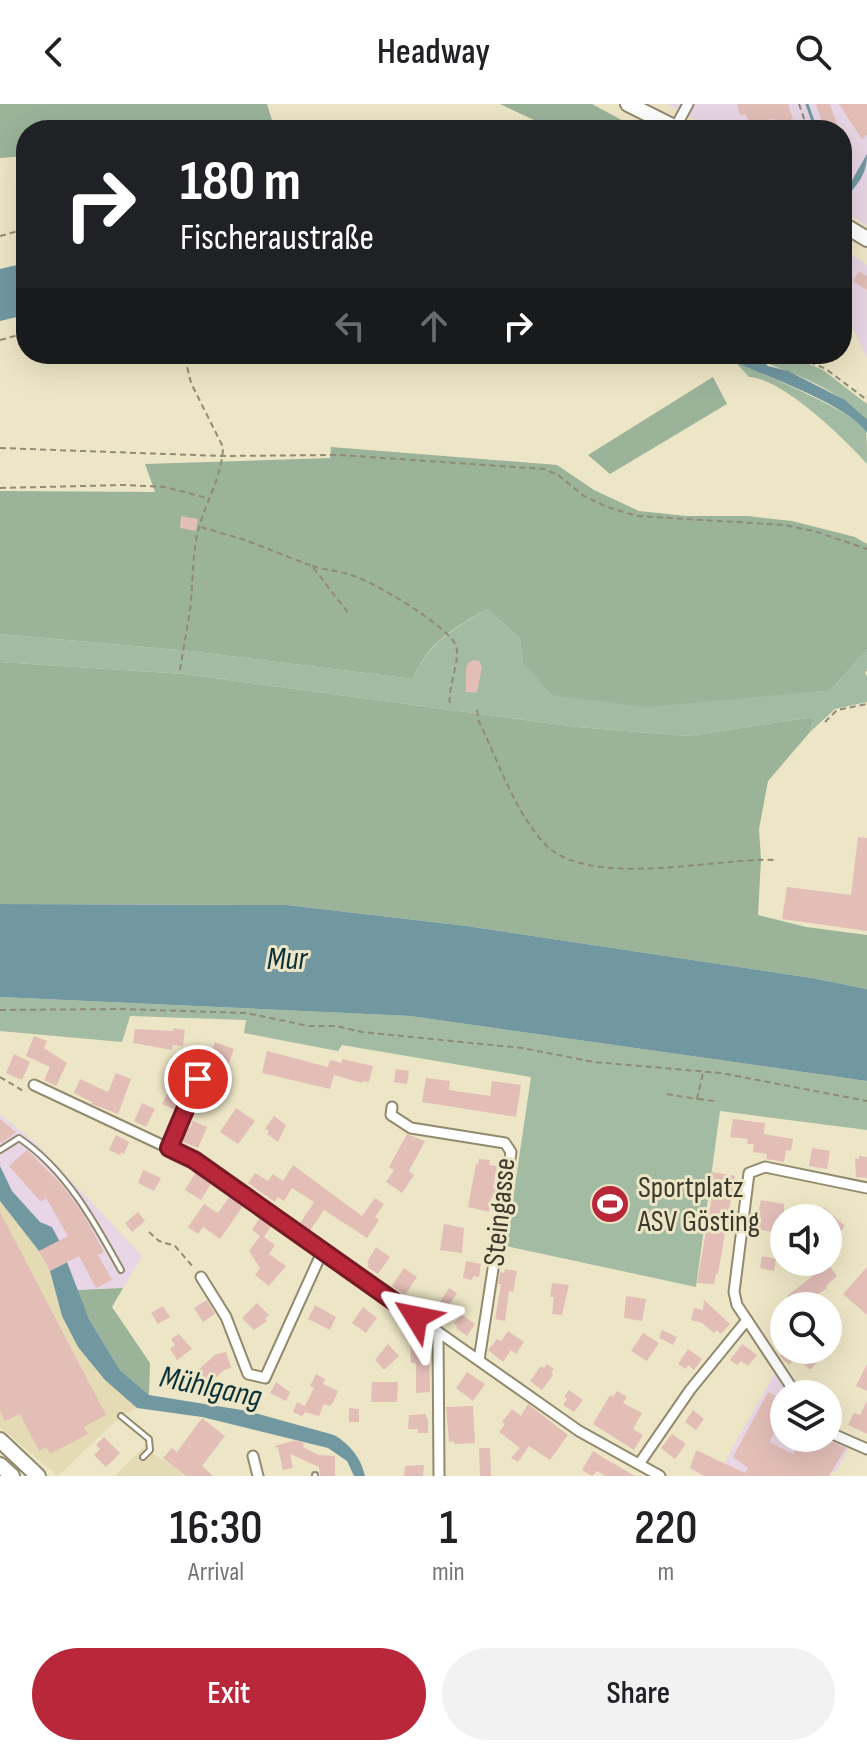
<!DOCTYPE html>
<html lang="en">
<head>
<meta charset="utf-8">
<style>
	:root { --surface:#fff; --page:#f2f2f2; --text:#202124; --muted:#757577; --accent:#b9273a }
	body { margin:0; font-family:"Sofia Sans Condensed",sans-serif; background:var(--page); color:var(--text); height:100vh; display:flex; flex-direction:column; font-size:30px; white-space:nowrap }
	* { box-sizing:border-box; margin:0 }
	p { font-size:26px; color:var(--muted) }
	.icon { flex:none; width:44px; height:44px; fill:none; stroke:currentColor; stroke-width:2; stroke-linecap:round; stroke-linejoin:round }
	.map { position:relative; height:1372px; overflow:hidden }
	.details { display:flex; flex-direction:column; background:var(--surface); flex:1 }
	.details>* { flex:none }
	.banner { position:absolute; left:16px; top:16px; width:836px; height:244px; border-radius:32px; box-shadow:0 8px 32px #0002; background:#202124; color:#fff; overflow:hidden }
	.buttons { position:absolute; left:770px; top:1100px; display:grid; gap:16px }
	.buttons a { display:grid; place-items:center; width:72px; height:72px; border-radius:50%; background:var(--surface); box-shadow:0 8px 32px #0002; font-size:40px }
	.pin { position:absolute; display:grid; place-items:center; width:68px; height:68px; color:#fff; margin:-34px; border:4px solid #fff; border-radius:50%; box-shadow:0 2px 8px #0007 }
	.me { position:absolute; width:88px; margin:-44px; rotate:305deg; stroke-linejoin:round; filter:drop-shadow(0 0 6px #0008) }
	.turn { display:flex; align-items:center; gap:28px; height:168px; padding:0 32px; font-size:36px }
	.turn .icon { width:104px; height:104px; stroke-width:2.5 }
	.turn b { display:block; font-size:56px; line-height:68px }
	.lanes { display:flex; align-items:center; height:76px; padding:0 32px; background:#0003; justify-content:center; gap:40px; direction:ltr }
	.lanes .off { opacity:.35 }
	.eta { display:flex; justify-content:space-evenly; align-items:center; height:136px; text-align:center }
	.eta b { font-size:48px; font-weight:600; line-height:56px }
	.action { display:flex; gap:16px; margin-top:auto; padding:16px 32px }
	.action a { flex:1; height:92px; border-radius:48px; background:var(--accent); color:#fff; font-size:32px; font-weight:600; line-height:92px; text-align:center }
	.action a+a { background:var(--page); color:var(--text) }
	header { display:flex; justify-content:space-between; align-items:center; height:104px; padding:0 32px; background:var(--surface); font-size:36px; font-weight:600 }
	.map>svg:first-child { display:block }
</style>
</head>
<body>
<header><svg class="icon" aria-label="back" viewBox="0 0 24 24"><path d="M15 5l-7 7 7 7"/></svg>Headway<svg class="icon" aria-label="search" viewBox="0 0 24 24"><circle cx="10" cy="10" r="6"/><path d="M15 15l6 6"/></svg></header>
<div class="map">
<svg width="867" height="1372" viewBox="0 0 867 1372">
	<rect width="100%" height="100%" fill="#ede6c6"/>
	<!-- commercial -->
	<g fill="#e8d5e5">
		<path d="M667 0H867V122L842 106V26H715Z"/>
		<path d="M842 145 867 161V254L848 214 842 210Z"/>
		<path d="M0 1010 38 1041 142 1152 123 1184 77 1186 50 1167 39 1146 32 1140 40 1118 12 1087 0 1062Z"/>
		<path d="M775 1269 790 1290H784V1334H828V1331L850 1342 836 1367 807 1372H717Z"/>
	</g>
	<!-- built -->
	<g fill="#e4dbb4">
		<path d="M0 1097 39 1146 50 1167 62 1212 105 1276 137 1304 121 1312 58 1372 0 1323Z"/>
		<path d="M143 1344 172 1361 184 1372H115Z"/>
	</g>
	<!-- green -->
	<g fill="#a3bba2">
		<path d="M728 250H732L742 261C764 271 859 309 866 328 867 336 867 350 867 360 845 335 782 274 749 273Z"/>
		<path d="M754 250H785L823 266 867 300V315C846 294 815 278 787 267 773 262 765 259 754 250Z"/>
		<path d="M487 505 520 534 523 558 831 586 867 545V566L865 569 867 572V598L835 605 810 628 814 613 688 632 577 623 184 570 0 558V530L190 547 413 575C427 540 456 523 487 505Z"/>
		<path d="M0 893 410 912 867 977V1026L720 1007 696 1183 506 1142 531 973 342 941 338 947 244 929 246 916 130 912 122 938 0 927Z"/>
	</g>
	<!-- forest -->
	<g fill="#9ab399">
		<path d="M0 0H267L275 26H26V52L0 54Z"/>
		<path d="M500 0H592L640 26H555Z"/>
		<path d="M713 273 727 300 610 370 588 351Z"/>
		<path d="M331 343 557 361 594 386 639 407 687 412H747L792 417 855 433 867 440V545L831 586 647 603 552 591 523 558 520 534 487 505C455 523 427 539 413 575L190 547 0 530V387L155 388 145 360 330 354Z"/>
		<path d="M0 558 184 570 577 623 688 632 814 613 810 628 768 677 759 725 761 756 758 811 806 823 867 831V885L812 874 467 822 287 801 0 800Z"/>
		<path d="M123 1184 112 1203 150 1259 149 1291 120 1266 89 1215 77 1186Z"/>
	</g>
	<!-- water -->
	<g fill="#7198a1">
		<path d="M867 50C867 70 857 83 842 96V88L847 85Z"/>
		<path d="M26 159V217L23 218 21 212 0 217V165Z"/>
		<path d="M732 250H754L768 262 788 267 845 296 867 315V329C847 301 775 276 742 261Z"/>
		<path d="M0 800 287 801 467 822 812 874 867 885V977L410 912 0 893Z"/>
		<path d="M0 1062 12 1087 40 1118 52 1123 62 1142 39 1147 0 1097Z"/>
		<path d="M67 1158 89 1215 120 1266 149 1291 248 1307 334 1331C350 1340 361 1354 365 1372H354L347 1357 328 1344 202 1313 137 1304 105 1276 78 1243 62 1212 50 1167Z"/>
	</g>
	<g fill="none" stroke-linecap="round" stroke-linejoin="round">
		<!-- stream -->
		<path stroke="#7198a1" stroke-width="3" d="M807 0 816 26"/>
	</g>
	<!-- building -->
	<g fill="#e2beb7">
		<path d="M737 0H788L793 15 777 21 774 14 750 22 746 10 740 11Z"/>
		<path d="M816 0H830L839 26H825Z"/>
		<path d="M839 0H867V31L862 35Z"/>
		<path d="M859 167 867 172V186L853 177Z"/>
		<path d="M181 412 198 415 196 427 180 424Z"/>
		<path d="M473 556 479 557 482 563 477 589 466 588V564L468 559Z"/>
		<path d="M858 733 867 734V827L782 815 787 783 851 791Z"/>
		<path d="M174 924 185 926 183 942 173 941 172 946 133 939 135 925 173 927Z"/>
		<path d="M34 932 47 937 44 944 67 959 56 982 44 976 50 963 26 952Z"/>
		<path d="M215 938 234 945 227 964 214 960 215 955 209 953Z"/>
		<path d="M267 947 328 963 330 956 342 959V955L373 962 369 978 363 977 362 979 334 971 330 985 262 969Z"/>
		<path d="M14 950 30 958 22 976 6 969Z"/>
		<path d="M396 965 409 967 407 980 394 978Z"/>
		<path d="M116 969 131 975 118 1010 92 1000V998L74 989 80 975 108 988Z"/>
		<path d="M426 974 450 977 449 986 490 992 492 977 521 981 516 1013 422 998Z"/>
		<path d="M170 985 183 992 177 1007 162 1000Z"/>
		<path d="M142 999 155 1005 146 1023 134 1017Z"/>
		<path d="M236 1004 255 1017 238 1040 220 1028Z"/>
		<path d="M274 1012 286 1021 278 1038 267 1030 269 1027 265 1025Z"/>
		<path d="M0 1015 16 1028 2 1039 0 1037Z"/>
		<path d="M733 1015 765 1019 764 1030 793 1035 791 1047 786 1046 784 1058 766 1055 767 1050 753 1048 754 1040H747L748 1035 730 1033Z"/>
		<path d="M193 1017 207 1023 198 1044 180 1037 187 1023 190 1024Z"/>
		<path d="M407 1030 425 1037 409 1067 414 1071 402 1089 386 1078 394 1066 389 1063Z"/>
		<path d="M116 1031 129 1038 124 1050 121 1048 120 1051 109 1046Z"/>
		<path d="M812 1044 830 1047 827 1065 809 1062Z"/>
		<path d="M27 1046 61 1080 83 1110 104 1148 98 1151 112 1176 96 1184 79 1152 50 1167 39 1147 68 1132 46 1094 41 1098 9 1062Z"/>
		<path d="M859 1052 867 1053V1074L856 1073 855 1054 859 1055Z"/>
		<path d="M479 1055 490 1056 489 1061 497 1062 493 1084H498L496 1094H491L489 1108 468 1103 476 1060H478Z"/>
		<path d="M293 1061 362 1112 375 1094 384 1100 375 1113 379 1116 367 1134 324 1106 309 1128 299 1121 314 1098 292 1084 284 1097 278 1093 275 1098 248 1079 255 1069 268 1077 273 1070 283 1077Z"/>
		<path d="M143 1066 161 1074 154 1087 138 1079Z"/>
		<path d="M196 1068 212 1078 201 1096 185 1086Z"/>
		<path d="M712 1068 735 1072 718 1170H716L714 1180 697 1179 714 1081 710 1080Z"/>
		<path d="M230 1092 243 1102 220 1135 203 1123 198 1130 188 1123 204 1100 218 1109Z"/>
		<path d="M761 1096 784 1100V1130L750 1124 751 1112 757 1113Z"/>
		<path d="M824 1103 845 1122 833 1136 828 1132V1114H814Z"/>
		<path d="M0 1108 106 1311 84 1323 88 1330 50 1350 46 1343 39 1347 20 1310 5 1317 0 1307Z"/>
		<path d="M138 1108 145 1117 132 1128 125 1119Z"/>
		<path d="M260 1113 272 1121 264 1133 275 1141 269 1150 286 1162 269 1182 255 1171 260 1164 249 1147 260 1132 252 1126Z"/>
		<path d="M444 1120 464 1124 462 1149 440 1146Z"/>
		<path d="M376 1143 390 1153 378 1170 367 1163 369 1160 367 1158Z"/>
		<path d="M762 1152 776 1155 774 1167 760 1164Z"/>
		<path d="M466 1157 481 1160 479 1173 473 1172 472 1176 463 1174Z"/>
		<path d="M828 1160 837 1172 826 1182 827 1184 801 1202H784L790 1197 787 1192Z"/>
		<path d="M867 1163V1211L843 1190Z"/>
		<path d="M404 1164 417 1173 405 1191 392 1182Z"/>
		<path d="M505 1165 517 1167 513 1188 509 1187 505 1217 495 1215 501 1180H498L500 1168 504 1169Z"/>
		<path d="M552 1179 569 1181 562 1211 552 1210 554 1193H550Z"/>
		<path d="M449 1184 457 1189 446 1206 438 1201Z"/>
		<path d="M626 1192 646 1195 642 1217 624 1214Z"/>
		<path d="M207 1196 215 1210 203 1218 194 1204Z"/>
		<path d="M704 1196 730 1220 721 1230 717 1226 714 1229 702 1219 691 1216 694 1204 703 1206Z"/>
		<path d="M257 1199 269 1211 265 1215 267 1217 254 1226 242 1214Z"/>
		<path d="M315 1201 336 1213 330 1226 308 1215Z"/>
		<path d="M163 1202 170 1213 158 1220 151 1209Z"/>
		<path d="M363 1203 377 1214 366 1229 352 1219Z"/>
		<path d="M461 1210 475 1220 467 1232 456 1224 457 1222 454 1219Z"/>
		<path d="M662 1226 677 1233 673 1241 659 1234Z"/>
		<path d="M508 1227 524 1238 516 1250 511 1246 503 1258 488 1246 497 1235 501 1237Z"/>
		<path d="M410 1228H421V1236H429L430 1288 416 1289V1259H411Z"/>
		<path d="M643 1229 659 1239 647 1257 631 1247Z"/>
		<path d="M179 1230 192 1245 177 1256 170 1245 175 1241 171 1235Z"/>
		<path d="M388 1240 399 1252 384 1266 375 1256Z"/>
		<path d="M742 1240 757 1251 748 1262 741 1257 737 1261 730 1256Z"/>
		<path d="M688 1245 702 1255 694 1266 688 1261 686 1265 678 1260Z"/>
		<path d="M786 1246H793L799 1251 789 1261 780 1252Z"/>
		<path d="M808 1246H814L822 1253 810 1266 799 1255Z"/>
		<path d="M226 1248 231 1264 224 1266 198 1290 186 1277 216 1250Z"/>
		<path d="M547 1260 554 1265 551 1269 553 1271 542 1286 530 1277 541 1262 544 1264Z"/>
		<path d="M867 1260V1287L856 1282Z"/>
		<path d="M467 1268 485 1280 473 1297 456 1284Z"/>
		<path d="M316 1270 325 1275 323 1280 338 1287 333 1299 329 1302 324 1300 319 1312 305 1308 302 1312 293 1308 297 1298 305 1302 314 1284 310 1282Z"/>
		<path d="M276 1278 290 1288 286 1297 270 1289Z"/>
		<path d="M372 1278H398L397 1298H371Z"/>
		<path d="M569 1286 583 1296 574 1308 563 1301 567 1295 564 1293Z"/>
		<path d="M617 1287 627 1293 623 1299 642 1309 633 1325 643 1331 634 1346 593 1320 610 1291 613 1293Z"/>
		<path d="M768 1288 784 1296V1311L769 1338 793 1350 801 1334H824L846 1344 829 1372H704L690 1364 696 1347H698L745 1369 748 1364 733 1353Z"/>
		<path d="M867 1297V1330L848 1321 854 1309 860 1311Z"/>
		<path d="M528 1300 568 1331 550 1356 529 1342 518 1358 511 1354 520 1344 499 1328 505 1320 502 1318 512 1305 521 1312Z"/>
		<path d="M473 1302 475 1339 454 1340V1337L449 1338 446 1303Z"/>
		<path d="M349 1304 359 1305V1318H349Z"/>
		<path d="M693 1306 704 1315 696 1326 685 1318Z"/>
		<path d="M426 1310V1314H428V1329H418V1325H408L409 1311Z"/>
		<path d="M202 1314 225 1332 202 1362 213 1372H186L163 1354 172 1344 177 1348Z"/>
		<path d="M672 1330 686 1340 675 1355 661 1344Z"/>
		<path d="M104 1333 120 1349 106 1363 94 1351 100 1345 96 1341Z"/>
		<path d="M297 1336 304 1339 303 1343 319 1351 335 1352V1372H320L319 1363 290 1350 293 1364 283 1366 278 1344 274 1342Z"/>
		<path d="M479 1344H490L491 1372H480Z"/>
		<path d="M593 1347 604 1354 635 1372H605L597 1367 592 1372 582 1366Z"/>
		<path d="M424 1361 423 1372H404L405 1362Z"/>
	</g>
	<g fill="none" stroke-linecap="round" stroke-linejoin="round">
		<defs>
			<g id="service">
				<path d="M842 67 846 68"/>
				<path d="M0 1046 19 1034C66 1066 94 1117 121 1166"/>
				<path d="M121 1312 149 1335 150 1346 143 1353"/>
				<path d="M315 1371V1372"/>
			</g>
			<g id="minor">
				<path d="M675 24 688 0"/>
				<path d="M34 981 194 1056 579 1327 660 1372"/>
				<path d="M392 1003 391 1011 411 1024 505 1039 511 1048 479 1256"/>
				<path d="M169 1044 198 975"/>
				<path d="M201 1173 226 1213 248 1270 265 1274 323 1146"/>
				<path d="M747 1216 796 1290"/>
				<path d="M438 1228 439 1372"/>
				<path d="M828 1328 867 1345"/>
				<path d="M253 1352 258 1372"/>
				<path d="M639 1360 690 1286 747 1216 737 1201 734 1188 749 1069 765 1063 867 1084"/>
			</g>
			<g id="primary">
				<path d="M628 0 680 26"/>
				<path d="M842 120 867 135"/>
				<path d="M0 1336 38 1372"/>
				<path d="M0 1361 12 1372"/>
			</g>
		</defs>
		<!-- service casing -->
		<use href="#service" stroke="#918a6d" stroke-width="8"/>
		<!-- minor casing -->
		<use href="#minor" stroke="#918a6d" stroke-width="13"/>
		<!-- primary casing -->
		<use href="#primary" stroke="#918a6d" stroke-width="18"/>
		<!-- path -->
		<g stroke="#908b75" stroke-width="2" stroke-dasharray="6 4" stroke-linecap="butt">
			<path d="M799 0 808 26"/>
			<path d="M0 132 26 125"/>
			<path d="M0 236 26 229"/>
			<path d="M791 250 826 265 867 296"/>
			<path d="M0 344 222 352 340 351 544 365 558 371 584 392 607 403 637 412 784 421 814 427 867 445"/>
			<path d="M0 384 124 381 165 383 207 394"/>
			<path d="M201 423 245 436 312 462 349 510"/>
			<path d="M312 462C326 466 340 467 354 472 374 478 450 523 456 542 461 556 447 583 450 603"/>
			<path d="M180 566C183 546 187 526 190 505 193 483 192 459 196 437 201 404 222 377 223 343L191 279 184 250"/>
			<path d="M477 606 479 618C499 658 513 704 543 738 585 787 716 753 776 756"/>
			<path d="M825 618 837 606 867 600"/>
			<path d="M0 906 122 905 246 909 309 922H336L362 928 522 944 594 958 721 969 867 997"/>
			<path d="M0 973 25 988"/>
			<path d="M667 990 697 995 703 969"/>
			<path d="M698 995 715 997"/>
			<path d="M149 1128 159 1137 175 1142 194 1164"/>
		</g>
		<!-- service -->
		<use href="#service" stroke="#fff" stroke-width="4"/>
		<!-- minor -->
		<use href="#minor" stroke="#fff" stroke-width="9"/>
		<!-- primary -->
		<use href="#primary" stroke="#fff" stroke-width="14"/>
	</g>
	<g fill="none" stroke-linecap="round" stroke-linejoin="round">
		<defs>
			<path id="route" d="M198 975 169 1044 194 1056 416 1213"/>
		</defs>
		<!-- route casing -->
		<use href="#route" stroke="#781926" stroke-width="20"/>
		<!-- route -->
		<use href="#route" stroke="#b9273a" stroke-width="14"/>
	</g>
	<!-- icons -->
	<defs>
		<symbol id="stadium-disc" viewBox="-11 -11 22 22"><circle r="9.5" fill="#b9273a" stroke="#ede6c6"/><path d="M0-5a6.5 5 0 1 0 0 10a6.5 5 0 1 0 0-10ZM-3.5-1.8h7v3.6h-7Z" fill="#fff"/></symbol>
	</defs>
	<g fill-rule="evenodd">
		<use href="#stadium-disc" x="588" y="1078" width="44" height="44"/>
	</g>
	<g text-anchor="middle" stroke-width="6" stroke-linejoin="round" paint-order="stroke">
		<!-- poi labels -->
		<g font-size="30" fill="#3c392c" stroke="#ede6c6" text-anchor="start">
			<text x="638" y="1093">Sportplatz<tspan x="638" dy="34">ASV Gösting</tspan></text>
		</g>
		<!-- street labels -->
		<g font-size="30" fill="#3c392c" stroke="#ede6c6">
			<text transform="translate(499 1108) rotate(-84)" y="10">Steingasse</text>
		</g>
		<!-- water labels -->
		<g font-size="32" font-style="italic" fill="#083038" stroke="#ede6c6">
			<text x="287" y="865">Mur</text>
			<text transform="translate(211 1282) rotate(12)" y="11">Mühlgang</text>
		</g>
	</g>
</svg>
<div class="buttons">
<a><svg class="icon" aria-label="sound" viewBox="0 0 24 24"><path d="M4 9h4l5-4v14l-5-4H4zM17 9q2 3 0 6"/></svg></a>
<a><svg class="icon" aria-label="search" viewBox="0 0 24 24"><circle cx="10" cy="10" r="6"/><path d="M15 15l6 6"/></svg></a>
<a><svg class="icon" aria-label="layers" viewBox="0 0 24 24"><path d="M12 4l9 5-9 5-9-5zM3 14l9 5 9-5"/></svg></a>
</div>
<div class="pin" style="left:198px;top:975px;background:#d93025"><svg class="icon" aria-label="arrive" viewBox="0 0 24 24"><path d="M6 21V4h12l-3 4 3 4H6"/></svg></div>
<svg class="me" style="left:416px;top:1213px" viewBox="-20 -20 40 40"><path d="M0-17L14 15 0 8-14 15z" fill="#b9273a" stroke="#fff" stroke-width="4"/></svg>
<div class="banner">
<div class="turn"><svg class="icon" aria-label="right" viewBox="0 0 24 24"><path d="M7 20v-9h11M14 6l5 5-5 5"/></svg><div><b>180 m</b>Fischeraustraße</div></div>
<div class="lanes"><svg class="icon off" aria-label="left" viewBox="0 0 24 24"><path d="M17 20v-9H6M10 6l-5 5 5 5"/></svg><svg class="icon off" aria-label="ahead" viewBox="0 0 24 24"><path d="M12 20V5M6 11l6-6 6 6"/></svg><svg class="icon" aria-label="right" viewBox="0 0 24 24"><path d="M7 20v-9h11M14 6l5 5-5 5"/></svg></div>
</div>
</div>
<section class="details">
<div class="eta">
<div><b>16:30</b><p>Arrival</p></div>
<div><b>1</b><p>min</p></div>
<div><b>220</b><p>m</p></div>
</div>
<div class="action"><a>Exit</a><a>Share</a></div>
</section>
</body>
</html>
